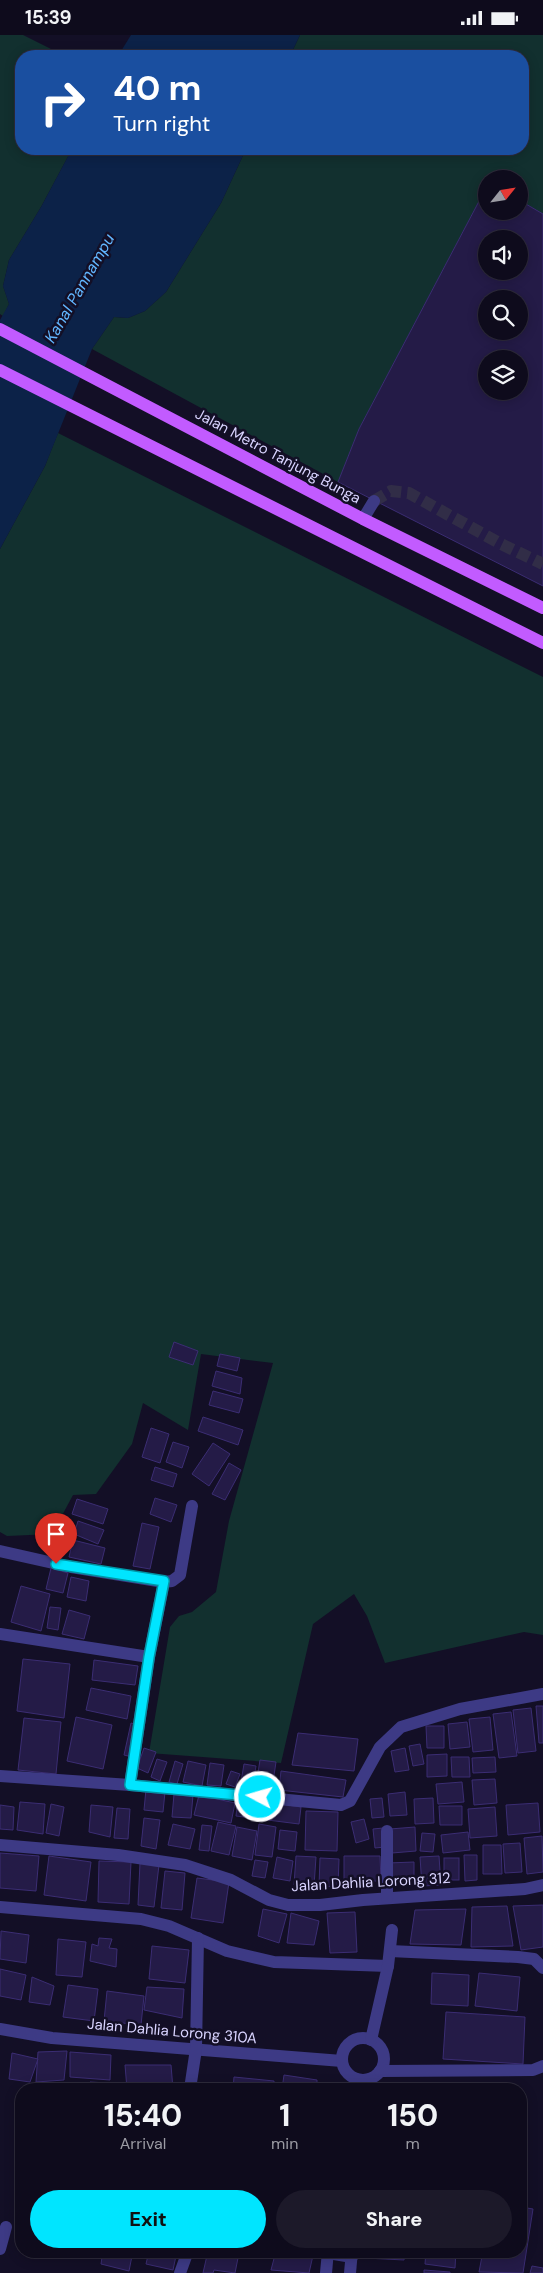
<!DOCTYPE html>
<html lang="en">
<head>
<meta charset="utf-8">
<style>
	:root { --surface:#0e0b1c; --page:#1c1929; --text:#f1f3f6; --muted:#9b9ba3; --line:#2e2b3b; --accent:#00e5ff }
	body { margin:0; font-family:"DM Sans",sans-serif; background:var(--page); color:var(--text); height:100vh; display:flex; flex-direction:column; font-size:19px; white-space:nowrap }
	* { box-sizing:border-box; margin:0 }
	p { font-size:16px; color:var(--muted) }
	.icon { flex:none; width:28px; height:28px; fill:none; stroke:currentColor; stroke-width:2; stroke-linecap:round; stroke-linejoin:round }
	.map { position:relative; flex:1; overflow:hidden }
	.sheet { position:absolute; left:15px; top:2048px; width:512px; height:175px; display:flex; flex-direction:column; background:var(--surface); border-radius:20px; box-shadow:0 2px 12px #0003,0 0 0 1px var(--line) }
	.sheet>* { flex:none }
	.hud { position:absolute; left:15px; top:15px; width:514px; height:105px; border-radius:20px; box-shadow:0 2px 12px #0003,0 0 0 1px var(--line); background:#1a4fa0; color:#fff; overflow:hidden }
	.needle { width:32px; rotate:60deg }
	.fabs { position:absolute; left:478px; top:135px; display:grid; gap:10px }
	.fabs a { display:grid; place-items:center; width:50px; height:50px; border-radius:50%; background:var(--surface); box-shadow:0 2px 12px #0003,0 0 0 1px var(--line); font-size:25px }
	.pin { position:absolute; display:grid; place-items:center; width:42px; height:42px; color:#fff; margin:-51px -21px; border-radius:50% 50% 50% 0; rotate:-45deg; box-shadow:0 0 5px #0007 }
	.pin .icon { rotate:45deg }
	.me { position:absolute; width:55px; margin:-28px; rotate:276deg; stroke-linejoin:round; filter:drop-shadow(0 0 4px #0008) }
	.turn { display:flex; align-items:center; gap:18px; height:105px; padding:0 15px; font-size:22px }
	.turn .icon { width:65px; height:65px; stroke-width:2.5 }
	.turn b { display:block; font-size:35px; line-height:42px }
	.eta { display:flex; justify-content:space-evenly; align-items:center; height:85px; text-align:center }
	.eta b { font-size:30px; font-weight:800; line-height:35px }
	.cta { display:flex; gap:10px; margin-top:auto; padding:10px 15px }
	.cta a { flex:1; height:58px; border-radius:30px; background:var(--accent); color:#111; font-size:20px; font-weight:800; line-height:58px; text-align:center }
	.cta a+a { background:var(--page); color:var(--text) }
	.status { display:flex; justify-content:space-between; align-items:center; height:35px; padding:0 25px; background:var(--surface); direction:ltr }
	.status svg { height:14px; fill:currentColor }
	.map>svg:first-child { display:block }
</style>
</head>
<body>
<div class="status"><b>15:39</b><svg viewBox="0 0 49 12"><path d="M0 12V9h3v3zM5 12V6h3v6zM10 12V3h3v9zM15 12V0h3v12zM26 1h20v11H26zM47 4h2v5h-2z"/></svg></div>
<div class="map">
<svg width="543" height="2238" viewBox="0 0 543 2238">
	<rect width="100%" height="100%" fill="#130f26"/>
	<!-- green -->
	<g fill="#12302f">
		<path d="M0 0H23L65 21H21V114H72L41 172 9 225 3 251 9 269 3 281 0 279Z"/>
		<path d="M300 0H543V179L519 165V144H486V153L359 394 338 447 92 314 114 282 128 283 145 276 166 257 221 168 246 114H522V21H290Z"/>
		<path d="M58 398 543 642V1600L524 1597 385 1628 367 1581 354 1559 313 1589 281 1728 149 1718 170 1592 179 1581 192 1577 216 1557 229 1486 273 1328 201 1319 188 1395 143 1368 132 1409 96 1459 73 1460 52 1499 7 1501 0 1497V514L45 431Z"/>
	</g>
	<!-- water -->
	<g fill="#0c2248">
		<path d="M131 0H300L290 21H118Z"/>
		<path d="M72 114H246L221 168 166 257 145 276 128 283 114 282 92 314 45 431 0 514V285L9 269 3 251 9 225 41 172Z"/>
	</g>
	<!-- building -->
	<g fill="#241b47" stroke="#3b2d73" fill-rule="evenodd">
		<path d="M486 153V176H519V165L543 179V551L338 447 359 394ZM486 204H519V236H486ZM486 264H519V296H486ZM486 324H519V356H486Z"/>
		<path d="M174 1307 198 1316 193 1330 169 1322Z"/>
		<path d="M220 1319 240 1323 237 1336 217 1331Z"/>
		<path d="M216 1336 242 1343 240 1359 212 1351Z"/>
		<path d="M213 1356 243 1364 239 1378 209 1370Z"/>
		<path d="M203 1382 243 1395 238 1410 198 1396Z"/>
		<path d="M151 1393 169 1399 160 1428 142 1422Z"/>
		<path d="M173 1407 189 1412 182 1433 166 1427Z"/>
		<path d="M213 1408 230 1419 209 1451 192 1439Z"/>
		<path d="M229 1428 241 1435 225 1465 212 1459Z"/>
		<path d="M155 1432 177 1439 173 1452 151 1445Z"/>
		<path d="M155 1463 177 1470 171 1487 150 1479Z"/>
		<path d="M77 1464 108 1474 103 1489 72 1479Z"/>
		<path d="M78 1486 104 1495 98 1509 74 1499Z"/>
		<path d="M142 1488 159 1492 150 1534 133 1531Z"/>
		<path d="M73 1505 105 1513 101 1529 69 1522Z"/>
		<path d="M51 1533 68 1538 63 1558 46 1554Z"/>
		<path d="M71 1542 89 1546 86 1566 67 1562Z"/>
		<path d="M21 1551 50 1559 41 1596 11 1587Z"/>
		<path d="M50 1572 61 1573 58 1595 47 1593Z"/>
		<path d="M69 1575 90 1581 84 1604 62 1599Z"/>
		<path d="M23 1624 70 1629 64 1683 17 1676Z"/>
		<path d="M94 1625 138 1631 135 1650 92 1645Z"/>
		<path d="M91 1653 131 1661 127 1684 86 1675Z"/>
		<path d="M536 1671H543V1708H539Z"/>
		<path d="M531 1673 536 1716 518 1718 513 1675Z"/>
		<path d="M511 1677 517 1721 499 1723 493 1679Z"/>
		<path d="M76 1682 112 1690 103 1734 67 1726Z"/>
		<path d="M490 1682 493 1715 473 1717 469 1684Z"/>
		<path d="M24 1683 61 1687 56 1739 18 1735Z"/>
		<path d="M467 1687 470 1712 450 1714 448 1689Z"/>
		<path d="M131 1688 139 1690 132 1722 124 1720Z"/>
		<path d="M426 1691H444V1713H427Z"/>
		<path d="M298 1698 358 1704 354 1736 292 1730Z"/>
		<path d="M420 1709 424 1729 413 1731 409 1711Z"/>
		<path d="M144 1713 156 1717 148 1738 137 1733Z"/>
		<path d="M405 1713 409 1735 395 1737 391 1716Z"/>
		<path d="M447 1719V1741L427 1742V1720Z"/>
		<path d="M451 1722H469L470 1742H452Z"/>
		<path d="M495 1722 496 1737 473 1738 472 1723Z"/>
		<path d="M157 1724 167 1727 160 1746 151 1742Z"/>
		<path d="M260 1725 276 1727 273 1747 257 1744Z"/>
		<path d="M175 1726 183 1729 177 1749 169 1747Z"/>
		<path d="M188 1726 206 1730 202 1751 183 1747Z"/>
		<path d="M210 1728 224 1730 221 1751 207 1750Z"/>
		<path d="M244 1729 256 1731 252 1755 240 1753Z"/>
		<path d="M231 1736 240 1739 235 1752 226 1749Z"/>
		<path d="M281 1736 346 1745 343 1762 279 1755Z"/>
		<path d="M495 1744 497 1768 474 1770 472 1745Z"/>
		<path d="M462 1747 464 1767 438 1769 436 1749Z"/>
		<path d="M146 1754 165 1757 163 1777 144 1775Z"/>
		<path d="M405 1757 407 1780 390 1781 388 1759Z"/>
		<path d="M174 1759 193 1760 191 1783 172 1782Z"/>
		<path d="M199 1760 235 1768 231 1788 194 1780Z"/>
		<path d="M238 1763 301 1772 299 1789 236 1781Z"/>
		<path d="M382 1763 384 1782 372 1783 370 1764Z"/>
		<path d="M433 1763 434 1788 415 1789 414 1764Z"/>
		<path d="M20 1767 45 1769 43 1799 17 1795Z"/>
		<path d="M538 1768 540 1797 508 1800 506 1770Z"/>
		<path d="M51 1769 64 1772 59 1801 46 1798Z"/>
		<path d="M0 1770 14 1772 13 1795 0 1794Z"/>
		<path d="M91 1770 113 1772 110 1802 89 1797Z"/>
		<path d="M439 1771H462V1790H440Z"/>
		<path d="M495 1772 497 1801 470 1803 468 1774Z"/>
		<path d="M117 1773 130 1774 128 1804 114 1803Z"/>
		<path d="M306 1776 338 1777 337 1816 305 1815Z"/>
		<path d="M144 1783 160 1785 156 1814 141 1811Z"/>
		<path d="M364 1784 369 1804 356 1808 351 1787Z"/>
		<path d="M218 1787 236 1791 229 1820 211 1816Z"/>
		<path d="M173 1789 195 1794 190 1814 168 1810Z"/>
		<path d="M259 1789 276 1792 272 1822 255 1820Z"/>
		<path d="M202 1790 212 1791 209 1816 199 1815Z"/>
		<path d="M237 1792 257 1796 252 1825 232 1821Z"/>
		<path d="M415 1792 416 1816 392 1818 390 1794Z"/>
		<path d="M383 1793 385 1812 375 1813 373 1794Z"/>
		<path d="M280 1795 297 1797 295 1816 278 1814Z"/>
		<path d="M468 1797 470 1815 443 1818 441 1800Z"/>
		<path d="M422 1798 435 1799 433 1817 420 1816Z"/>
		<path d="M542 1801 543 1837 527 1839 524 1803Z"/>
		<path d="M520 1808 522 1837 505 1838 503 1809Z"/>
		<path d="M483 1810H501L502 1839H483Z"/>
		<path d="M0 1818 39 1821 36 1856 0 1853Z"/>
		<path d="M464 1820H477V1845L465 1846Z"/>
		<path d="M49 1821 91 1827 86 1866 44 1860Z"/>
		<path d="M296 1821 316 1822 314 1851 294 1850Z"/>
		<path d="M344 1821H380L381 1846H344Z"/>
		<path d="M439 1821 441 1850 422 1851 420 1822Z"/>
		<path d="M277 1822 293 1826 290 1846 273 1843Z"/>
		<path d="M320 1823 339 1824 338 1852 319 1851Z"/>
		<rect x="444" y="1823" width="15" height="22"/>
		<path d="M255 1825 268 1827 265 1843 252 1841Z"/>
		<path d="M99 1826 131 1827 129 1869 98 1867Z"/>
		<path d="M414 1827V1849L389 1850 388 1828Z"/>
		<path d="M140 1828 159 1830 154 1872 138 1870Z"/>
		<path d="M165 1836 185 1838 182 1875 161 1873Z"/>
		<path d="M197 1843 229 1847 223 1888 191 1883Z"/>
		<path d="M543 1870V1912L521 1915 513 1871Z"/>
		<path d="M507 1871 513 1911 471 1912 472 1872Z"/>
		<path d="M263 1874 287 1879 279 1908 258 1901Z"/>
		<path d="M466 1874 461 1910 410 1909 415 1875Z"/>
		<path d="M355 1877 357 1917 330 1918 327 1878Z"/>
		<path d="M291 1878 319 1886 314 1910 287 1908Z"/>
		<path d="M1 1896 29 1900 26 1928 0 1924Z"/>
		<path d="M99 1903 112 1904 109 1913 117 1914 116 1932 90 1926 92 1909 98 1911Z"/>
		<path d="M58 1904 86 1907 82 1942 56 1940Z"/>
		<path d="M152 1911 189 1915 185 1948 149 1944Z"/>
		<path d="M0 1934 26 1940 21 1965 0 1961Z"/>
		<path d="M432 1938 469 1940 468 1971 431 1969Z"/>
		<path d="M479 1938 520 1942 517 1976 475 1971Z"/>
		<path d="M32 1942 54 1951 50 1970 29 1967Z"/>
		<path d="M68 1950 98 1954 94 1986 63 1982Z"/>
		<path d="M147 1952 184 1954 182 1983 144 1975Z"/>
		<path d="M107 1956 144 1961 141 1990 104 1986Z"/>
		<path d="M446 1977 525 1982 523 2029 443 2024Z"/>
		<path d="M67 2016 64 2045 36 2047 38 2017Z"/>
		<path d="M70 2017 111 2020 110 2045 70 2042Z"/>
		<path d="M12 2018 38 2024 30 2047 9 2044Z"/>
		<path d="M125 2030H171L173 2054H127Z"/>
		<path d="M284 2040 317 2045V2054H282Z"/>
		<path d="M234 2042 274 2046V2054H233Z"/>
		<path d="M90 2047 108 2048V2054H90Z"/>
		<path d="M41 2049 79 2050 80 2054H41Z"/>
		<path d="M521 2172 533 2174 523 2238 479 2237 483 2216H521Z"/>
		<path d="M103 2216H133L129 2236 101 2229Z"/>
		<path d="M149 2216H177L173 2235 146 2229Z"/>
		<path d="M208 2216 239 2218 235 2238 214 2235 213 2238H203Z"/>
		<path d="M276 2216H314L309 2238 271 2235Z"/>
		<path d="M367 2216H405L404 2225 366 2223Z"/>
		<path d="M426 2216H456L455 2233 425 2229Z"/>
		<path d="M532 2231 543 2233V2238H530Z"/>
		<path d="M424 2235 450 2237V2238H424Z"/>
	</g>
	<g fill="none" stroke-linecap="round" stroke-linejoin="round">
		<!-- minor-tunnel -->
		<path stroke="#312d47" stroke-width="12" stroke-dasharray="12 6" stroke-linecap="butt" d="M374 466 391 456 409 458 501 509 543 529"/>
		<!-- minor -->
		<g stroke="#3d3a85" stroke-width="12">
			<path d="M363 484 374 466"/>
			<path d="M0 1516 71 1532 164 1547"/>
			<path d="M0 1599 149 1622"/>
			<path d="M0 1741 130 1750 341 1770 350 1766 380 1712 401 1692 460 1674 543 1659"/>
			<path d="M130 1750 149 1622 164 1547 172 1546 180 1540 192 1471"/>
			<path d="M0 1810 118 1820 185 1830 231 1845 269 1865 288 1870H320L363 1865 525 1854 543 1850"/>
			<path d="M387 1863V1796"/>
			<path d="M0 1872 141 1884 169 1891 227 1916 274 1927 388 1931"/>
			<path d="M390 1916 518 1922 534 1924 543 1933"/>
			<path d="M0 1994 52 2003 342 2026"/>
			<circle cx="363" cy="2024" r="21"/>
			<path d="M371 2005 388 1931 392 1895"/>
			<path d="M380 2036 533 2035 543 2031"/>
			<path d="M190 2054 196 2014 198 1903"/>
			<path d="M0 2214 6 2192"/>
			<path d="M328 2218 352 2222"/>
			<path d="M180 2238 188 2216"/>
			<path d="M326 2238 328 2216"/>
			<path d="M350 2238 352 2216"/>
		</g>
		<!-- major -->
		<g stroke="#c25bff" stroke-width="12">
			<path d="M0 294 363 484 543 573"/>
			<path d="M0 335 543 608"/>
		</g>
	</g>
	<g fill="none" stroke-linecap="round" stroke-linejoin="round">
		<defs>
			<path id="route" d="M56 1529 164 1546 149 1622 130 1750 260 1762"/>
		</defs>
		<!-- route casing -->
		<use href="#route" stroke="#0095a6" stroke-width="12"/>
		<!-- route -->
		<use href="#route" stroke="#00e5ff" stroke-width="9"/>
	</g>
	<g text-anchor="middle" stroke-width="5" stroke-linejoin="round" paint-order="stroke">
		<!-- street labels -->
		<g font-size="15" fill="#d9d4ff" stroke="#130f26">
			<text transform="translate(278 421) rotate(28)" y="5">Jalan Metro Tanjung Bunga</text>
			<text transform="translate(371 1847) rotate(-3)" y="5">Jalan Dahlia Lorong 312</text>
			<text transform="translate(172 1996) rotate(5)" y="5">Jalan Dahlia Lorong 310A</text>
		</g>
		<!-- water labels -->
		<g font-size="16" font-style="italic" fill="#62b6ff" stroke="#130f26">
			<text transform="translate(79 253) rotate(-60)" y="6">Kanal Pannampu</text>
		</g>
	</g>
</svg>
<div class="fabs">
<a><svg class="needle" viewBox="-14 -14 28 28"><path d="M0-13l5 13h-10z" fill="#e53935"/><path d="M0 13l5-13h-10z" fill="#9b9ba3"/></svg></a>
<a><svg class="icon" aria-label="sound" viewBox="0 0 24 24"><path d="M4 9h4l5-4v14l-5-4H4zM17 9q2 3 0 6"/></svg></a>
<a><svg class="icon" aria-label="search" viewBox="0 0 24 24"><circle cx="10" cy="10" r="6"/><path d="M15 15l6 6"/></svg></a>
<a><svg class="icon" aria-label="layers" viewBox="0 0 24 24"><path d="M12 4l9 5-9 5-9-5zM3 14l9 5 9-5"/></svg></a>
</div>
<div class="pin" style="left:56px;top:1529px;background:#d93025"><svg class="icon" aria-label="arrive" viewBox="0 0 24 24"><path d="M6 21V4h12l-3 4 3 4H6"/></svg></div>
<svg class="me" style="left:260px;top:1762px" viewBox="-20 -20 40 40"><circle r="17" fill="#00e5ff" stroke="#fff" stroke-width="3"/><path d="M0-11L8 9 0 5-8 9z" fill="#fff"/></svg>
<div class="hud">
<div class="turn"><svg class="icon" aria-label="right" viewBox="0 0 24 24"><path d="M7 20v-9h11M14 6l5 5-5 5"/></svg><div><b>40 m</b>Turn right</div></div>
</div>
<section class="sheet">
<div class="eta">
<div><b>15:40</b><p>Arrival</p></div>
<div><b>1</b><p>min</p></div>
<div><b>150</b><p>m</p></div>
</div>
<div class="cta"><a>Exit</a><a>Share</a></div>
</section>
</div>
</body>
</html>
